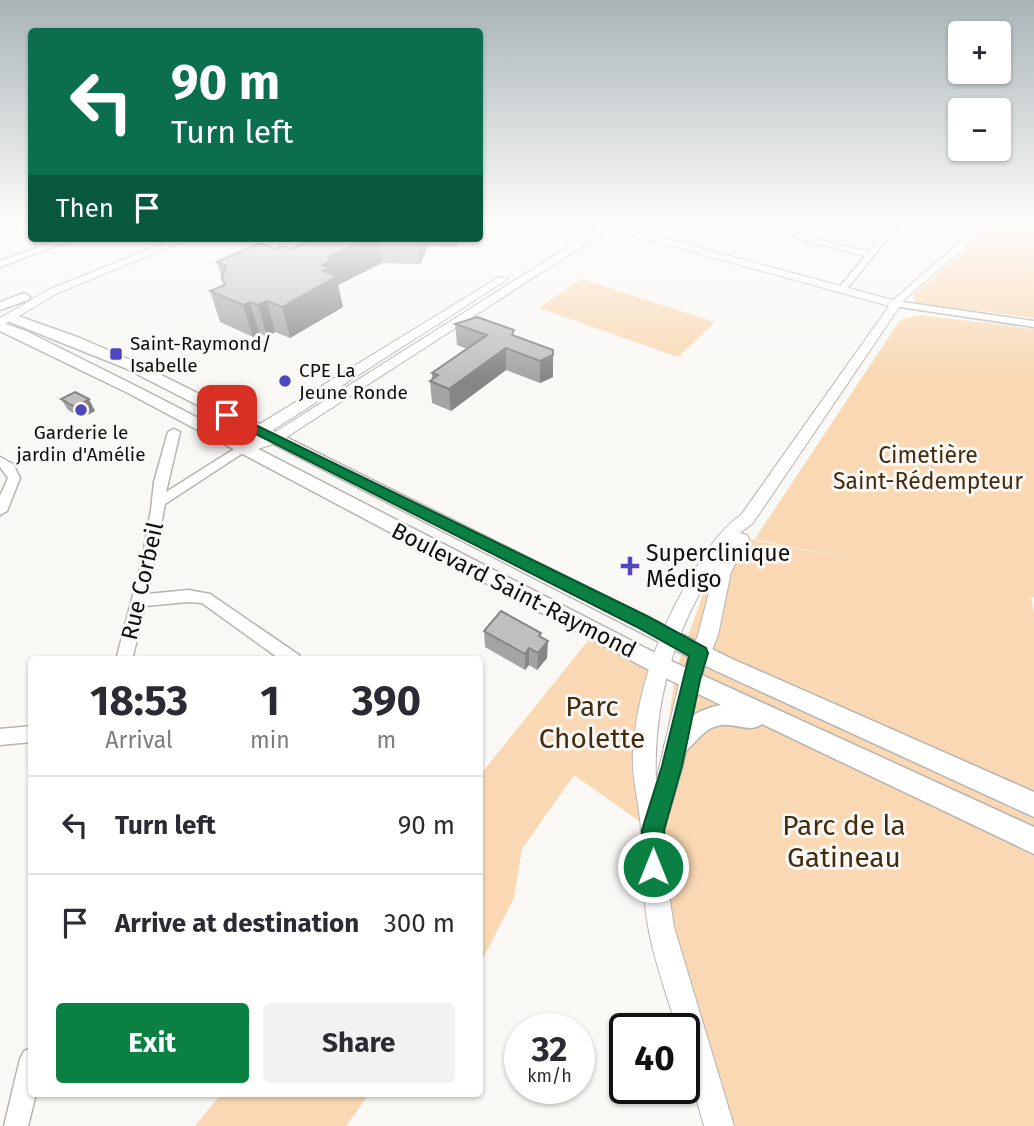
<!DOCTYPE html>
<html lang="en">
<head>
<meta charset="utf-8">
<style>
	:root { --surface:#fff; --page:#f2f2f3; --text:#2b2b33; --muted:#7c7c81; --line:#e1e1e2; --accent:#0b8043 }
	body { margin:0; font-family:"Fira Sans",sans-serif; background:var(--page); color:var(--text); height:100vh; display:flex; flex-direction:column; font-size:26px; white-space:nowrap }
	* { box-sizing:border-box; margin:0 }
	p { font-size:23px; color:var(--muted) }
	.icon { flex:none; width:38px; height:38px; fill:none; stroke:currentColor; stroke-width:2; stroke-linecap:round; stroke-linejoin:round }
	.map { position:relative; flex:1; overflow:hidden }
	.details { position:absolute; left:28px; top:656px; width:455px; height:441px; display:flex; flex-direction:column; background:var(--surface); border-radius:7px; box-shadow:0 2px 5px #0004 }
	.details>* { flex:none }
	.hud { position:absolute; left:28px; top:28px; width:455px; height:214px; border-radius:7px; box-shadow:0 2px 5px #0004; background:#0b6e4f; color:#fff; overflow:hidden }
	.fabs { position:absolute; left:948px; top:21px; display:grid; gap:14px }
	.fabs a { display:grid; place-items:center; width:63px; height:63px; border-radius:7px; background:var(--surface); box-shadow:0 2px 5px #0004; font-size:35px }
	.speed { position:absolute; left:504px; top:1013px; display:flex; gap:14px; font-size:35px; font-weight:700; text-align:center }
	.speed>* { display:grid; place-content:center; width:91px; height:91px; border-radius:50%; background:var(--surface); box-shadow:0 2px 5px #0004; line-height:1 }
	.speed small { font-size:18px; font-weight:400 }
	.speed .limit { border:4px solid #111; border-radius:10px; background:#fff; color:#111 }
	.pin { position:absolute; display:grid; place-items:center; width:60px; height:60px; color:#fff; margin:-30px; border-radius:14px; box-shadow:0 4px 10px #0006 }
	.me { position:absolute; width:77px; margin:-38px; rotate:0deg; stroke-linejoin:round; filter:drop-shadow(0 0 5px #0008) }
	.turn { display:flex; align-items:center; gap:24px; height:147px; padding:0 28px; font-size:32px }
	.turn .icon { width:91px; height:91px; stroke-width:2.5 }
	.turn b { display:block; font-size:49px; line-height:60px }
	.then { display:flex; align-items:center; height:66px; padding:0 28px; background:#0003; gap:14px; font-size:26px }
	.eta { display:flex; justify-content:space-evenly; align-items:center; height:119px; text-align:center }
	.eta b { font-size:42px; font-weight:700; line-height:49px }
	.cta { display:flex; gap:14px; margin-top:auto; padding:14px 28px }
	.cta a { flex:1; height:80px; border-radius:7px; background:var(--accent); color:#fff; font-size:28px; font-weight:700; line-height:80px; text-align:center }
	.cta a+a { background:var(--page); color:var(--text) }
	ul { padding:0; list-style:none }
	li { display:flex; align-items:center; gap:21px; height:98px; padding:0 28px; border-top:2px solid var(--line) }
	li div { flex:1 }
	li b { display:block; font-size:26px }
	li em { font-style:normal }
	.map>svg:first-child { display:block }
</style>
</head>
<body>
<div class="map">
<svg width="1034" height="1126" viewBox="0 0 1034 1126">
	<rect width="100%" height="100%" fill="#faf8f5"/>
	<!-- green -->
	<g fill="#f9d8b3">
		<path d="M996 222H1034V318L917 303 913 295 965 252Z"/>
		<path d="M581 279 715 322 678 357 539 308Z"/>
		<path d="M920 315 1034 329V597H1031L1034 614V1126H707L653 831 574 775 522 849 514 898 480 964V775L595 632 659 665 653 828 676 670 711 572 730 535 874 564 755 539 900 320Z"/>
		<path d="M221 1094H369L346 1126H195Z"/>
	</g>
	<g fill="none" stroke-linecap="round" stroke-linejoin="round">
		<defs>
			<g id="minor">
				<path d="M0 222H13L0 227Z"/>
				<path d="M737 222H749L868 252 893 222H901L845 291 842 292 838 289 865 256Z"/>
				<path d="M64 238H76L0 267V261Z"/>
				<path d="M896 301 1034 321V327L893 306V302Z"/>
				<path d="M174 429 180 432 166 492 239 446H247L249 449 165 504 148 594 188 590 210 594 299 655 301 660H281L202 603 188 602 145 606 132 660H116L142 560 151 510 154 482 168 432Z"/>
				<path d="M0 457 13 464 20 478 7 511 0 515V496L8 478 0 467Z"/>
				<path d="M32 726V742L0 745V729Z"/>
				<path d="M32 1048V1094H36L28 1126H4L20 1059 24 1051Z"/>
			</g>
			<g id="tertiary">
				<path d="M589 222H604L893 300 983 222H994L904 300 753 523 740 533 747 535 749 539 731 572 718 635 700 680 683 766 665 828V867L674 927 734 1126H704L684 1056V1029H677C667 995 654 961 648 926 642 894 643 863 641 831 640 804 631 779 633 751 637 694 657 635 686 585 699 562 718 530 741 515L889 306 606 228 604 232 279 442 243 454 236 449 253 428 499 277 508 279 259 439 269 436 596 229V225ZM715 569 698 635 680 680 656 781C653 707 673 630 715 569Z"/>
				<path d="M177 238H191L58 293 0 327V318L50 289Z"/>
			</g>
			<g id="secondary">
				<path d="M24 293 30 297 28 300 0 310V302Z"/>
				<path d="M15 315 80 338 135 362 730 658 1034 792V817L714 670 125 368 10 322V316Z"/>
				<path d="M0 322 26 331 138 387 667 659 1034 827V854L762 724C749 734 733 721 717 726 700 730 692 751 676 757L668 754 664 746C674 724 698 709 721 705L651 671 128 393 0 331Z"/>
			</g>
		</defs>
		<!-- minor casing -->
		<use href="#minor" stroke="#b6b4b2" stroke-width="3"/>
		<!-- tertiary casing -->
		<use href="#tertiary" stroke="#b6b4b2" stroke-width="2"/>
		<!-- secondary casing -->
		<use href="#secondary" stroke="#b6b4b2" stroke-width="3"/>
		<!-- minor -->
		<use href="#minor" fill="#fff" fill-rule="evenodd"/>
		<!-- tertiary -->
		<use href="#tertiary" fill="#fff" fill-rule="evenodd"/>
		<!-- secondary -->
		<use href="#secondary" fill="#fff" fill-rule="evenodd"/>
	</g>
	<!-- wall -->
	<g fill="#a6a4a3">
		<path d="M480 222H512L499 228Z"/>
		<path d="M313 238H460L456 247 428 246 420 264 382 263 338 285 343 307 290 338 275 332 267 337 259 333 253 337 220 322 210 291 224 285 217 262 275 249H291Z"/>
		<path d="M455 324 514 336 553 350V377L540 383 506 370 451 411 432 403 430 381 432 379V373L467 349 457 345Z"/>
		<path d="M61 399 95 411 81 418 68 410Z"/>
		<path d="M484 631 541 633V637L547 658 537 670 529 665 525 670 485 647Z"/>
	</g>
	<!-- shaded-wall -->
	<g fill="#878684">
		<path d="M499 222H512L499 228Z"/>
		<path d="M369 238H379L382 263 338 285 343 307 290 338 282 307 328 257Z"/>
		<path d="M417 238H427L428 246 420 264Z"/>
		<path d="M456 238H460L456 247Z"/>
		<path d="M267 301 275 332 267 337 258 305Z"/>
		<path d="M250 302 259 333 253 337 243 305Z"/>
		<path d="M506 348V370L451 411 449 389Z"/>
		<path d="M553 355V377L540 383V361Z"/>
		<path d="M89 399 95 411 81 418 75 407Z"/>
		<path d="M548 641 547 658 537 670 538 653Z"/>
		<path d="M529 648V665L525 670V654Z"/>
	</g>
	<!-- building -->
	<g fill="#c1bfbd" stroke="#878684" stroke-width="2">
		<path d="M314 238H369L328 257 333 259 322 265 330 268 323 271 337 276 282 307 267 301 258 305 250 302 243 305 210 291 225 285 222 278 226 266 217 262 260 243 275 249 282 246 291 249Z"/>
		<path d="M477 317 514 330 512 335 553 350V355L540 361 506 348 449 389 430 381 438 375 432 373 487 335 455 324Z"/>
		<path d="M75 392 89 399 75 407 61 399Z"/>
		<path d="M501 611 541 633 539 636 548 641 538 653 529 648 525 654 484 631Z"/>
	</g>
	<!-- sky -->
	<linearGradient id="sky" x2="0" y2="1"><stop stop-color="#a9b4b7"/><stop offset="0.59" stop-color="#fdfcfa"/><stop offset="1" stop-color="#fdfcfa" stop-opacity="0"/></linearGradient>
	<rect width="1034" height="379" fill="url(#sky)"/>
	<!-- route -->
	<path fill="#0b8043" stroke="#07532c" stroke-width="2" d="M227 411 647 616 706 648 708 653 700 680 682 766 664 830V867L661 875 653 878 645 875 642 867V830L662 766 689 656 635 626 222 417 221 415Z"/>
	<!-- markers -->
	<g fill="#5046bd" stroke="#faf8f5" stroke-width="2.5">
		<rect x="109" y="347" width="14" height="14" rx="3.5"/>
		<circle cx="285" cy="381" r="7"/>
		<circle cx="81" cy="410" r="7"/>
		<path d="M626.5 555.5h7v7h7v7h-7v7h-7v-7h-7v-7h7z"/>
	</g>
	<g text-anchor="middle" stroke-width="6" stroke-linejoin="round" paint-order="stroke">
		<!-- far-poi labels -->
		<g font-size="19" fill="#100f0e" stroke="#faf8f5" text-anchor="start">
			<text x="130" y="350">Saint-Raymond/<tspan x="130" dy="22">Isabelle</tspan></text>
			<text x="299" y="377">CPE La<tspan x="299" dy="22">Jeune Ronde</tspan></text>
			<text x="81" y="439" text-anchor="middle">Garderie le<tspan x="81" dy="22">jardin d'Amélie</tspan></text>
		</g>
		<!-- park labels -->
		<g font-size="23" fill="#442d0f" stroke="#faf8f5">
			<text x="928" y="463">Cimetière<tspan x="928" dy="26">Saint-Rédempteur</tspan></text>
		</g>
		<!-- poi labels -->
		<g font-size="23" fill="#100f0e" stroke="#faf8f5" text-anchor="start">
			<text x="646" y="561">Superclinique<tspan x="646" dy="26">Médigo</tspan></text>
		</g>
		<!-- street labels -->
		<g font-size="23" fill="#100f0e" stroke="#faf8f5">
			<text transform="translate(142 581) rotate(-77)" y="8">Rue Corbeil</text>
			<text transform="translate(514 590) rotate(27)" y="8">Boulevard Saint-Raymond</text>
		</g>
		<!-- near-park labels -->
		<g font-size="28" fill="#442d0f" stroke="#faf8f5">
			<text x="592" y="716">Parc<tspan x="592" dy="32">Cholette</tspan></text>
			<text x="844" y="835">Parc de la<tspan x="844" dy="32">Gatineau</tspan></text>
		</g>
	</g>
</svg>
<div class="fabs">
<a>+</a>
<a>−</a>
</div>
<div class="speed"><div>32<small>km/h</small></div><div class="limit">40</div></div>
<div class="pin" style="left:227px;top:415px;background:#d93025"><svg class="icon" aria-label="arrive" viewBox="0 0 24 24"><path d="M6 21V4h12l-3 4 3 4H6"/></svg></div>
<svg class="me" style="left:653px;top:867px" viewBox="-20 -20 40 40"><circle r="17" fill="#0b8043" stroke="#fff" stroke-width="3"/><path d="M0-11L8 9 0 5-8 9z" fill="#fff"/></svg>
<div class="hud">
<div class="turn"><svg class="icon" aria-label="left" viewBox="0 0 24 24"><path d="M17 20v-9H6M10 6l-5 5 5 5"/></svg><div><b>90 m</b>Turn left</div></div>
<div class="then">Then<svg class="icon" aria-label="arrive" viewBox="0 0 24 24"><path d="M6 21V4h12l-3 4 3 4H6"/></svg></div>
</div>
<section class="details">
<div class="eta">
<div><b>18:53</b><p>Arrival</p></div>
<div><b>1</b><p>min</p></div>
<div><b>390</b><p>m</p></div>
</div>
<ul>
<li><svg class="icon" aria-label="left" viewBox="0 0 24 24"><path d="M17 20v-9H6M10 6l-5 5 5 5"/></svg><div><b>Turn left</b></div><em>90 m</em></li>
<li><svg class="icon" aria-label="arrive" viewBox="0 0 24 24"><path d="M6 21V4h12l-3 4 3 4H6"/></svg><div><b>Arrive at destination</b></div><em>300 m</em></li>
</ul>
<div class="cta"><a>Exit</a><a>Share</a></div>
</section>
</div>
</body>
</html>
